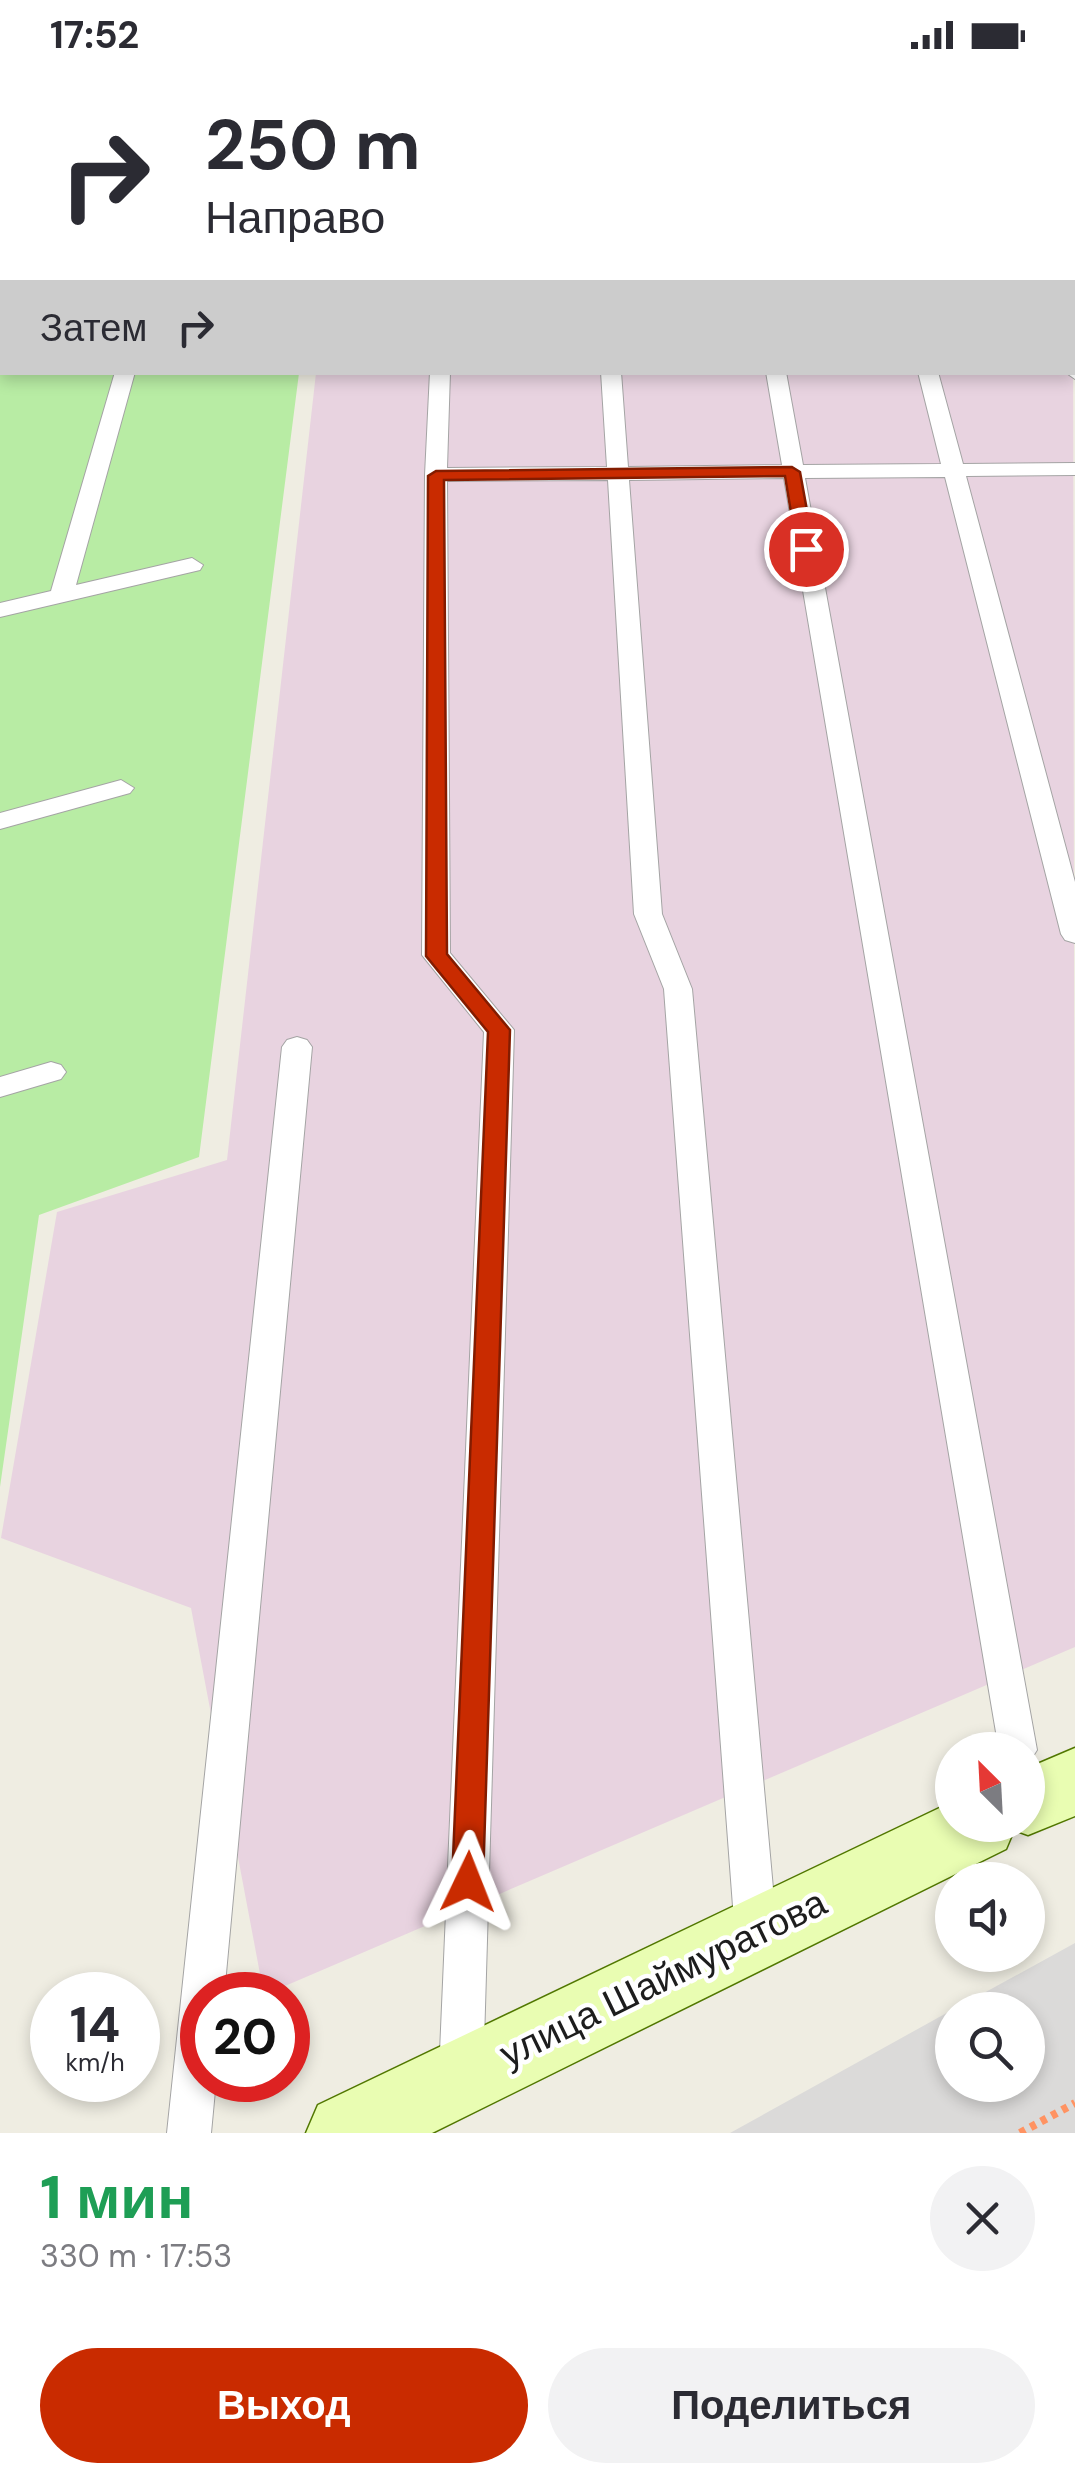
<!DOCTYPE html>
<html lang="ru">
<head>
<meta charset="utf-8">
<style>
	:root { --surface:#fff; --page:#f2f2f3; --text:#2b2b33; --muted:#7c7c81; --accent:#c92b00 }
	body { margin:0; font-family:"DM Sans",sans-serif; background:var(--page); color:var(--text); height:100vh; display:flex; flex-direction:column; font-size:38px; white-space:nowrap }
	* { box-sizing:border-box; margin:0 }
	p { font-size:32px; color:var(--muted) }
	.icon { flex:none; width:55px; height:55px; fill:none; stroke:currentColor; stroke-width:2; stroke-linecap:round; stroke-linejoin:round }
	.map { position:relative; height:2063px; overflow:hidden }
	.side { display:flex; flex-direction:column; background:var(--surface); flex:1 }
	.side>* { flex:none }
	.hud { position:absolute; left:0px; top:0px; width:1075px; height:305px; box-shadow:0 5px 15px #0003; background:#fff; color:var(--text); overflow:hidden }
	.needle { width:65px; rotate:336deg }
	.fabs { position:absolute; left:935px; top:1662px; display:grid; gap:20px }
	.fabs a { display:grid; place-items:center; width:110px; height:110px; border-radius:50%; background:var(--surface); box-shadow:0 5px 15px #0003; font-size:50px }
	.speed { position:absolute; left:30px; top:1902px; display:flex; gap:20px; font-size:50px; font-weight:700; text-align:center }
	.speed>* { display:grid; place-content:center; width:130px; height:130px; border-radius:50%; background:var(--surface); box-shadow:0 5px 15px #0003; line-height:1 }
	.speed small { font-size:25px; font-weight:400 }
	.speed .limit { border:15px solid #d22; background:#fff; color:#111 }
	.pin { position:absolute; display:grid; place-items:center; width:85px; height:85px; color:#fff; margin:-42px; border:5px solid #fff; border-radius:50%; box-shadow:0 2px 10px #0007 }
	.me { position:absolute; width:110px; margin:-55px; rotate:2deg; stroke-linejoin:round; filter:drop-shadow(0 0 8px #0008) }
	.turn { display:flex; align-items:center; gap:35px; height:210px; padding:0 40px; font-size:45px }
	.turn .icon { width:130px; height:130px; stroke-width:2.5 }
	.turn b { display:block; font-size:70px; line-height:85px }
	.then { display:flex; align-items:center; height:95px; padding:0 40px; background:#0003; gap:20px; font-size:38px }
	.round { display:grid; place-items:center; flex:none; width:105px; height:105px; border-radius:52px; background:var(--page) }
	.summary { display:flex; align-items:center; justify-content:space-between; height:170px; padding:0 40px }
	h1 { font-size:60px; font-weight:700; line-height:75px; color:#1e9e55 }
	.cta { display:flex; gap:20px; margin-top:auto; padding:20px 40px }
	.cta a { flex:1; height:115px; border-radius:60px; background:var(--accent); color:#fff; font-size:40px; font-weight:700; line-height:115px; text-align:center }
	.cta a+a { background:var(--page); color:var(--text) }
	.status { display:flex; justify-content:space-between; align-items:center; height:70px; padding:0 50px; background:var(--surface); direction:ltr }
	.status svg { height:28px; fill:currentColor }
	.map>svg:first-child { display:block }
</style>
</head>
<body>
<div class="status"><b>17:52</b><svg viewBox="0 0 49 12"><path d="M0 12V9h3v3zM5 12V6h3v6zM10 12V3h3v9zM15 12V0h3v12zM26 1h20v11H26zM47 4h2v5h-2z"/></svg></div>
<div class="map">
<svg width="1075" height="2063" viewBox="0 0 1075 2063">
	<rect width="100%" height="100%" fill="#efede2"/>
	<!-- residential -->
	<path fill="#dbdad9" d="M1075 1873V2063H730L952 1940V2015H1028V1940H953Z"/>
	<!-- industrial -->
	<g fill="#e8d3e0">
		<path d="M350 0H1007L1008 2H350Z"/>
		<path d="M1073 193 1075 1577 264 1925 191 1538 1 1468 57 1142 227 1090 316 303 1072 302Z"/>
	</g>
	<!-- grass -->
	<path fill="#b8eca4" d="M0 0H338L2 2V302L299 303 199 1087 39 1145 0 1417Z"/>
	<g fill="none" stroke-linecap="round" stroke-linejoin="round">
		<defs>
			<g id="lane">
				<rect x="445" y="0" width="16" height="2"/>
				<rect x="582" y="0" width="16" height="2"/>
				<rect x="720" y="0" width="16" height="2"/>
				<rect x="843" y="0" width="16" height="2"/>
				<path d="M960 0H976L977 2H961Z"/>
				<path d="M1072 290 1075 291V309L1065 302H1072Z"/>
				<path d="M115 302H135L76 515 192 488 203 495 200 500 0 547V533L51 521Z"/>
				<path d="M430 302H450L447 398 607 397 601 302H621L628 397 782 395 766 302H786L803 395 941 394 918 302H938L963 394 1075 393V405L966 406 1075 812V873L1065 870 1061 864 945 407 805 408 1037 1680 1028 1694V1680H999L784 408 629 410 662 844 692 919 777 1863 771 1877 756 1883 741 1877 735 1863 664 919 634 844 608 410 447 411 450 883 514 960 483 2005 476 2020 461 2027 446 2020 439 2005 484 962 422 885 425 405Z"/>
				<path d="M121 710 134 718 130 723 0 759V743Z"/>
				<path d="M297 967 307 970 312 977 224 1925H202V2010H216L211 2063H167L282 977 287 970Z"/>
				<path d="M51 992 61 995 66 1002 61 1009 0 1027V1007Z"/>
			</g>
			<path id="secondary" d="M1075 1678V1746L1028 1765 1014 1760 1006 1779 432 2063H306L318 2035 952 1732V1755H1028V1698Z"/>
		</defs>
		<!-- lane casing -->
		<use href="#lane" stroke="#a4a4a4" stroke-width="2"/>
		<!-- secondary casing -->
		<use href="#secondary" stroke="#517700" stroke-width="3"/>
		<!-- path -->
		<path stroke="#ff9362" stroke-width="8" stroke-dasharray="6 6" stroke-linecap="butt" d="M1020 2063 1075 2033"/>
		<!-- lane -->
		<use href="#lane" fill="#fff" fill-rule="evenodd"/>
		<!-- secondary -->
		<use href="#secondary" fill="#e9fdb2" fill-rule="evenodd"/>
	</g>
	<!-- route -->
	<path fill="#c92b00" stroke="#831c00" stroke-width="2.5" d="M792 397 800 402 814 479 806 484 797 479 785 406 444 410 447 884 510 960 483 1812 479 1822 468 1826 457 1822 452 1812 488 962 426 886 428 406 436 401Z"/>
	<g text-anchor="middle" stroke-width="9" stroke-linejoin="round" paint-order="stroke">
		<!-- near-street labels -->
		<g font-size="38" fill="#1d1d1d" stroke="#fff">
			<text transform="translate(663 1908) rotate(-26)" y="13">улица Шаймуратова</text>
		</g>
	</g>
</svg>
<div class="fabs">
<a><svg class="needle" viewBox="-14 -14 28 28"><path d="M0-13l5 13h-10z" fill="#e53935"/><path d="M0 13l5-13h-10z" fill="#7c7c81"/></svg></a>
<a><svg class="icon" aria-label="sound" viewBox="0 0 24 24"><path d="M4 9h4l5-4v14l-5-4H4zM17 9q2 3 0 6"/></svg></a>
<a><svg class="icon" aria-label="search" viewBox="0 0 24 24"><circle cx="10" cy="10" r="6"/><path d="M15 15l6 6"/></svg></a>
</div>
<div class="speed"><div>14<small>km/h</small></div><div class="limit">20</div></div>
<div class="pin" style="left:806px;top:479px;background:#d93025"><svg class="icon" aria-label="arrive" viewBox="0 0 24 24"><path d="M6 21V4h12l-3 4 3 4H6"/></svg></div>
<svg class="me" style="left:468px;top:1812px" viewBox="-20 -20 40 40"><path d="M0-17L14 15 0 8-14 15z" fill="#c92b00" stroke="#fff" stroke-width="4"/></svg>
<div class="hud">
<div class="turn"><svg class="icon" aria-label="right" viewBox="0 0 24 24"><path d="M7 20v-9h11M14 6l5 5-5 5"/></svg><div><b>250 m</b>Направо</div></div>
<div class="then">Затем<svg class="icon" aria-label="right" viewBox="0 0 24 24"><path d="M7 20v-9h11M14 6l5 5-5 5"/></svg></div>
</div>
</div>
<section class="side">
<div class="summary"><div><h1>1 мин</h1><p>330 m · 17:53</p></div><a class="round"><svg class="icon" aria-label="close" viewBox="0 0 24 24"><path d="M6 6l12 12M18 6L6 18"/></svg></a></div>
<div class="cta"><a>Выход</a><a>Поделиться</a></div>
</section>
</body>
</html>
